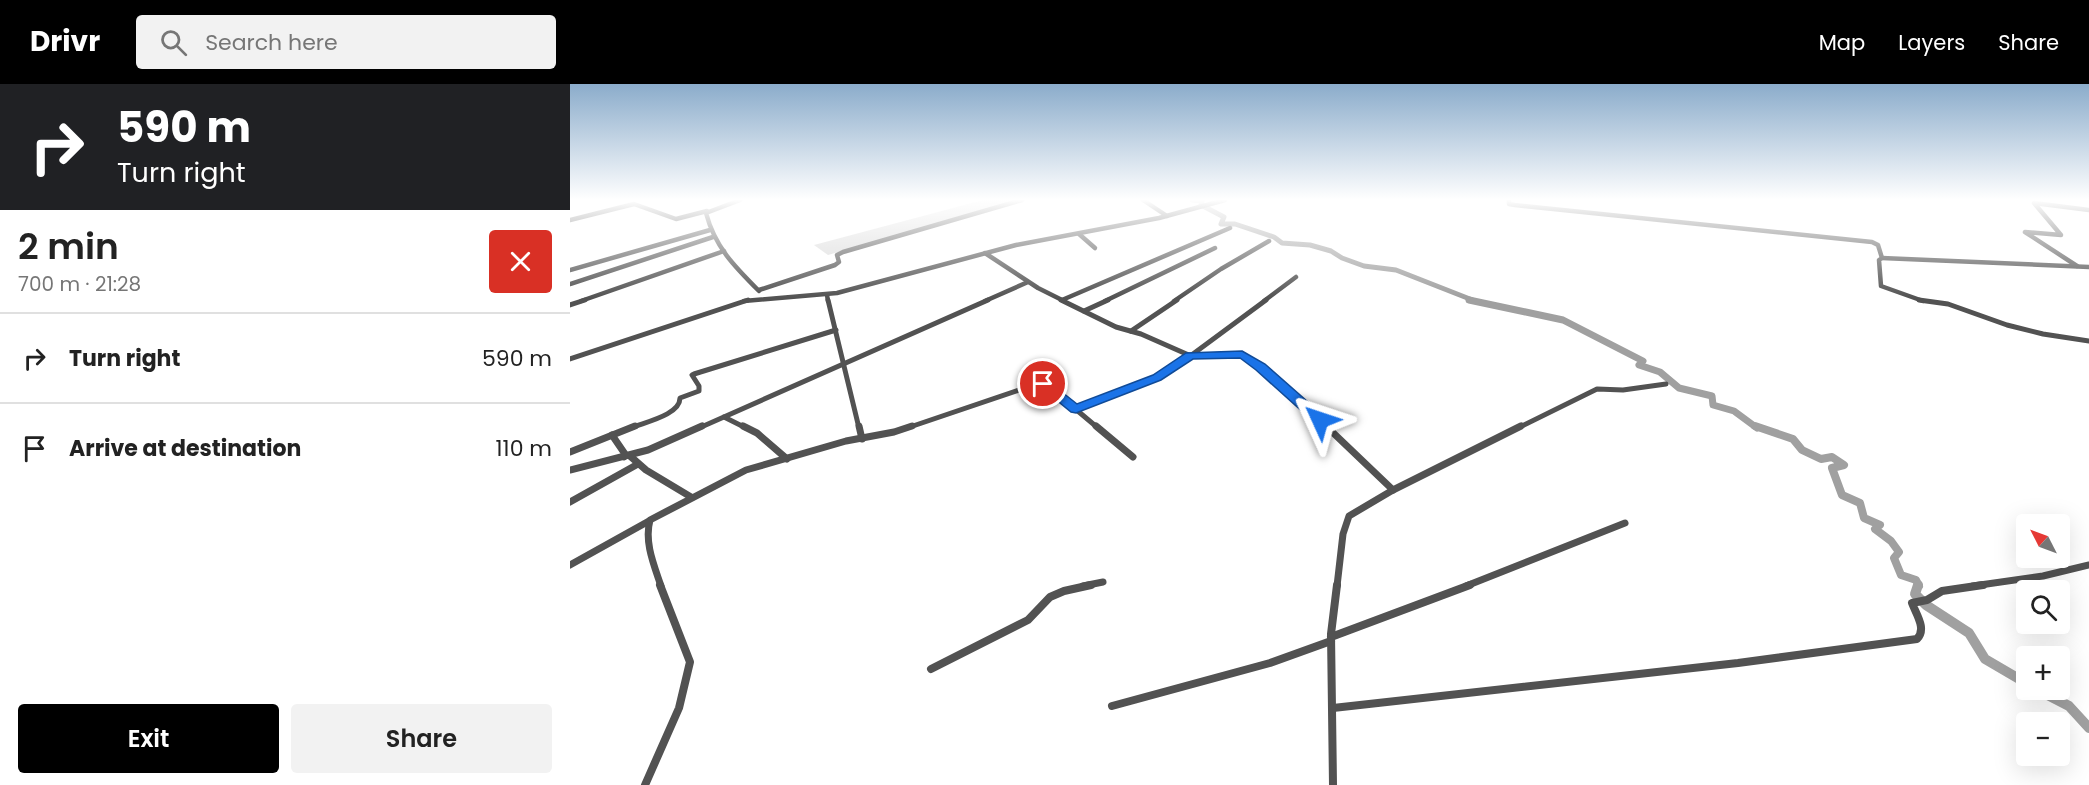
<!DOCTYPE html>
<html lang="en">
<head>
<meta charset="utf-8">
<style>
	:root { --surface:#fff; --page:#f2f2f2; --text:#222; --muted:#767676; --line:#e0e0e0; --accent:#000 }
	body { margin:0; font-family:Poppins,sans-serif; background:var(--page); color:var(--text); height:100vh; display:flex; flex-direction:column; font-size:22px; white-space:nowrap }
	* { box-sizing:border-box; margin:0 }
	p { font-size:20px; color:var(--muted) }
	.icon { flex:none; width:33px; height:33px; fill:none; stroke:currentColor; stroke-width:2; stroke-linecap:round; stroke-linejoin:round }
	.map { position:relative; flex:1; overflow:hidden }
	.side { display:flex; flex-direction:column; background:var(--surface); width:570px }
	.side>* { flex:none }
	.banner { background:#202124; color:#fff; overflow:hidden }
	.needle { width:39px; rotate:312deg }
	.fabs { position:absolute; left:1446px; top:430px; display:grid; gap:12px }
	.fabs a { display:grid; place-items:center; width:54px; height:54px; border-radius:6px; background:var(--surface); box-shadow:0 6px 24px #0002; font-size:30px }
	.pin { position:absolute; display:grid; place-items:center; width:51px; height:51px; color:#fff; margin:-26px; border:3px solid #fff; border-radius:50%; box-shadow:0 2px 6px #0007 }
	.me { position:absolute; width:66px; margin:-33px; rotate:312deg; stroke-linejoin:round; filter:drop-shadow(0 0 4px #0008) }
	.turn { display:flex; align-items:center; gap:21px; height:126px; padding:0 18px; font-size:27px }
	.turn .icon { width:78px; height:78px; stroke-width:2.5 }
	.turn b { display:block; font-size:42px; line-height:51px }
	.round { display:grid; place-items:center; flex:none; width:63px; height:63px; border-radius:6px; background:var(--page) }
	.headline { display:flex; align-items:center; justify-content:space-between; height:102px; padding:0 18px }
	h1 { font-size:36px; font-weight:600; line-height:45px }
	.primary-button { display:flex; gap:12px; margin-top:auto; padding:12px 18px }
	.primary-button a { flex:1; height:69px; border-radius:6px; background:var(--accent); color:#fff; font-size:24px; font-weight:600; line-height:69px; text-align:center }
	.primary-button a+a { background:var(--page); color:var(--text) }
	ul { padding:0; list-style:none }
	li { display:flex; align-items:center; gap:18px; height:90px; padding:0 18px; border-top:2px solid var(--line) }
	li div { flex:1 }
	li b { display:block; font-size:22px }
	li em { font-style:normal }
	header { display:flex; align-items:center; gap:36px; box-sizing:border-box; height:84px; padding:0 30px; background:var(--accent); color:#fff }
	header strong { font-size:28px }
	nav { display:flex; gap:33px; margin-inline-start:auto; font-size:21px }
	.search { width:420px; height:54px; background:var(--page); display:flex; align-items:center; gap:15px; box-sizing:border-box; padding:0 21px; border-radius:6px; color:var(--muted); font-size:22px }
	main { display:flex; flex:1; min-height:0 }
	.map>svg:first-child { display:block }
</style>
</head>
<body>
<header>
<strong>Drivr</strong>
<div class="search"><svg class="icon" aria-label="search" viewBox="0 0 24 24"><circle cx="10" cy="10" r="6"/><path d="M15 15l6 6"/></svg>Search here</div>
<nav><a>Map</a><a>Layers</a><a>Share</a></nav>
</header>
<main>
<section class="side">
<div class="banner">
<div class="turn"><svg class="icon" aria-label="right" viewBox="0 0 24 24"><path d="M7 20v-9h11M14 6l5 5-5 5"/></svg><div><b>590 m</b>Turn right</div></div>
</div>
<div class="headline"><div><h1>2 min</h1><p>700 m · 21:28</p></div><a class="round" style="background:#d93025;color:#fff"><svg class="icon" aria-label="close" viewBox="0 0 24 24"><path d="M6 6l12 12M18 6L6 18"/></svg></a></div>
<ul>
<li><svg class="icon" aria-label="right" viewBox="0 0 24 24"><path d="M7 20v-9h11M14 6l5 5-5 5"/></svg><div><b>Turn right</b></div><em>590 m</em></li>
<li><svg class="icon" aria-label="arrive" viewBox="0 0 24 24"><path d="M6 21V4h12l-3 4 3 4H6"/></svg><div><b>Arrive at destination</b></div><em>110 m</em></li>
</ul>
<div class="primary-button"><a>Exit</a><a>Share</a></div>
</section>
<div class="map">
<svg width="1519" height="701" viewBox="0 0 1519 701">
	<rect width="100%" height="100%" fill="#fff"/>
	<!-- green -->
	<path fill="#d9d9d9" d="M413 116H447L258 171 244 161Z"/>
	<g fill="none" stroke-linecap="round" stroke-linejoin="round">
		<!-- river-far3 -->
		<path stroke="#a0a0a0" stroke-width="5" d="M622 116 632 117 631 121 654 133 651 140H665L704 153 712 159 740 161 761 167 772 174 794 182 826 186 905 217"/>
		<!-- river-far2 -->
		<path stroke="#a0a0a0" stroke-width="7" d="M899 216 993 236 1073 277 1069 281 1090 288 1109 304 1142 312 1143 321 1164 327 1187 344"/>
		<!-- river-far1 -->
		<path stroke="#a0a0a0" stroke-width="8" d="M1185 342 1223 355 1232 366 1251 375 1262 373 1274 381 1262 384 1272 411 1290 419 1294 434 1310 441 1305 445 1321 457 1329 468 1324 474 1331 491 1346 496 1349 502"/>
		<!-- river -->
		<g stroke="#a0a0a0" stroke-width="10">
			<path d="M1348 501 1345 510 1356 521 1399 549 1415 575 1456 599"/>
			<path d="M1468 606 1499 622 1519 644"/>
		</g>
		<!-- minor-far3 -->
		<g stroke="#525252" stroke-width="4.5">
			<path d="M170 116 136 129C145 163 164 182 189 207"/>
			<path d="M573 116 597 132"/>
			<path d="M939 116V120L945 121 1302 158 1308 161 1312 174 1309 176 1311 202 1353 217"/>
			<path d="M0 136 64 120 106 135 137 127"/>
			<path d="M509 150 525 164"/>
			<path d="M415 169 468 204 494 217"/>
			<path d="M1312 174 1519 183"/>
			<path d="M1507 182 1455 148 1491 151 1464 119 1519 126"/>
			<path d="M0 186 140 146"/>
			<path d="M0 200 143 153"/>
			<path d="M189 206 265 181 269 178 267 171 273 168 452 116"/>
			<path d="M257 211 258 217"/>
			<path d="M492 216 660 144"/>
			<path d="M11 217 154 167"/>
			<path d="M174 217 267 209 446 161 589 134 655 116"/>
			<path d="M415 217 458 198"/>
			<path d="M535 217 645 164"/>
			<path d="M604 217 651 185 699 157"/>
			<path d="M694 217 726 193"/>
		</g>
		<!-- minor-far2 -->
		<g stroke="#525252" stroke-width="5">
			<path d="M258 216 289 344"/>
			<path d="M491 216 546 243 571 250 621 272H676L758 344"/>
			<path d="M1349 216 1378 220 1437 241 1473 250 1519 257"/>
			<path d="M0 221 15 216"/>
			<path d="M514 227 538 216"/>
			<path d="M561 247 607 216"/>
			<path d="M0 275 178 216"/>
			<path d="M506 325 600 287 696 216"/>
			<path d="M154 333 176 344"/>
			<path d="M61 344C75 338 110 331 110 314L129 307V302L122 291 124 290 266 246"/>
			<path d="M129 344 418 216"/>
			<path d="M337 344 470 299 478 302 528 344"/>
			<path d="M948 344 1027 305 1053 306 1096 300"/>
		</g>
		<!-- minor-far1 -->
		<g stroke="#525252" stroke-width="7">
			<path d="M173 342 187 349 217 375"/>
			<path d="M289 342 292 355"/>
			<path d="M526 342 563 373"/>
			<path d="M756 342 823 406"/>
			<path d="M42 351 55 370 54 373"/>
			<path d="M0 368 65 342"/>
			<path d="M60 372 76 386 121 413"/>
			<path d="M0 386 78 366 132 342"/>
			<path d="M0 418 68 380"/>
			<path d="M0 481 79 437"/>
			<path d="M91 502C84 481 74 458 80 436L176 386 276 357 324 348 342 342"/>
			<path d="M513 502 533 498"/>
			<path d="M767 502 773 450 779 432 823 406 951 342"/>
			<path d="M896 502 1055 439"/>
			<path d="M1403 502 1473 492 1519 481"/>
		</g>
		<!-- minor -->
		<g stroke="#525252" stroke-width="8">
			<path d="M761 553 900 501"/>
			<path d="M361 585 458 536 480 513 494 507 521 501"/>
			<path d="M542 622 700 579 761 557"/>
			<path d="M763 624 1168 579 1347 555C1357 545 1346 530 1342 519L1357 516 1372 507 1413 501"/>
			<path d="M75 701 109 624 120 578 90 501"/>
			<path d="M763 701 761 550 767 501"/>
		</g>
	</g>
	<!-- sky -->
	<linearGradient id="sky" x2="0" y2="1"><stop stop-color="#8baccb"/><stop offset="0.54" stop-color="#fff"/><stop offset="1" stop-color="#fff" stop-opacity="0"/></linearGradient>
	<rect width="1519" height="214" fill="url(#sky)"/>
	<!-- route -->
	<path fill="#1a73e8" stroke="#114b97" stroke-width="1.5" d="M672 267 695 280 755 333 757 336 755 339H745L686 286 670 274 623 275 591 296 506 329 501 328 467 300 469 297H478L507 320 583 291 616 269Z"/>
</svg>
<div class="fabs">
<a><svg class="needle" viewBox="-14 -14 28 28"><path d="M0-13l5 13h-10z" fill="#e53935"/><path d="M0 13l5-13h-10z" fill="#767676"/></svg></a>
<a><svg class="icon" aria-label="search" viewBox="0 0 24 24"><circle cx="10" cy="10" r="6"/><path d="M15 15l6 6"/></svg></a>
<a>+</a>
<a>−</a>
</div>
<div class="pin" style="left:473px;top:300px;background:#d93025"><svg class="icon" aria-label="arrive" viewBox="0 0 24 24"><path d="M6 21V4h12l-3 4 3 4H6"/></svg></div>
<svg class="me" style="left:750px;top:336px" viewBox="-20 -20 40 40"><path d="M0-17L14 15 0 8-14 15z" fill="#1a73e8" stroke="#fff" stroke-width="4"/></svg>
</div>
</main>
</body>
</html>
